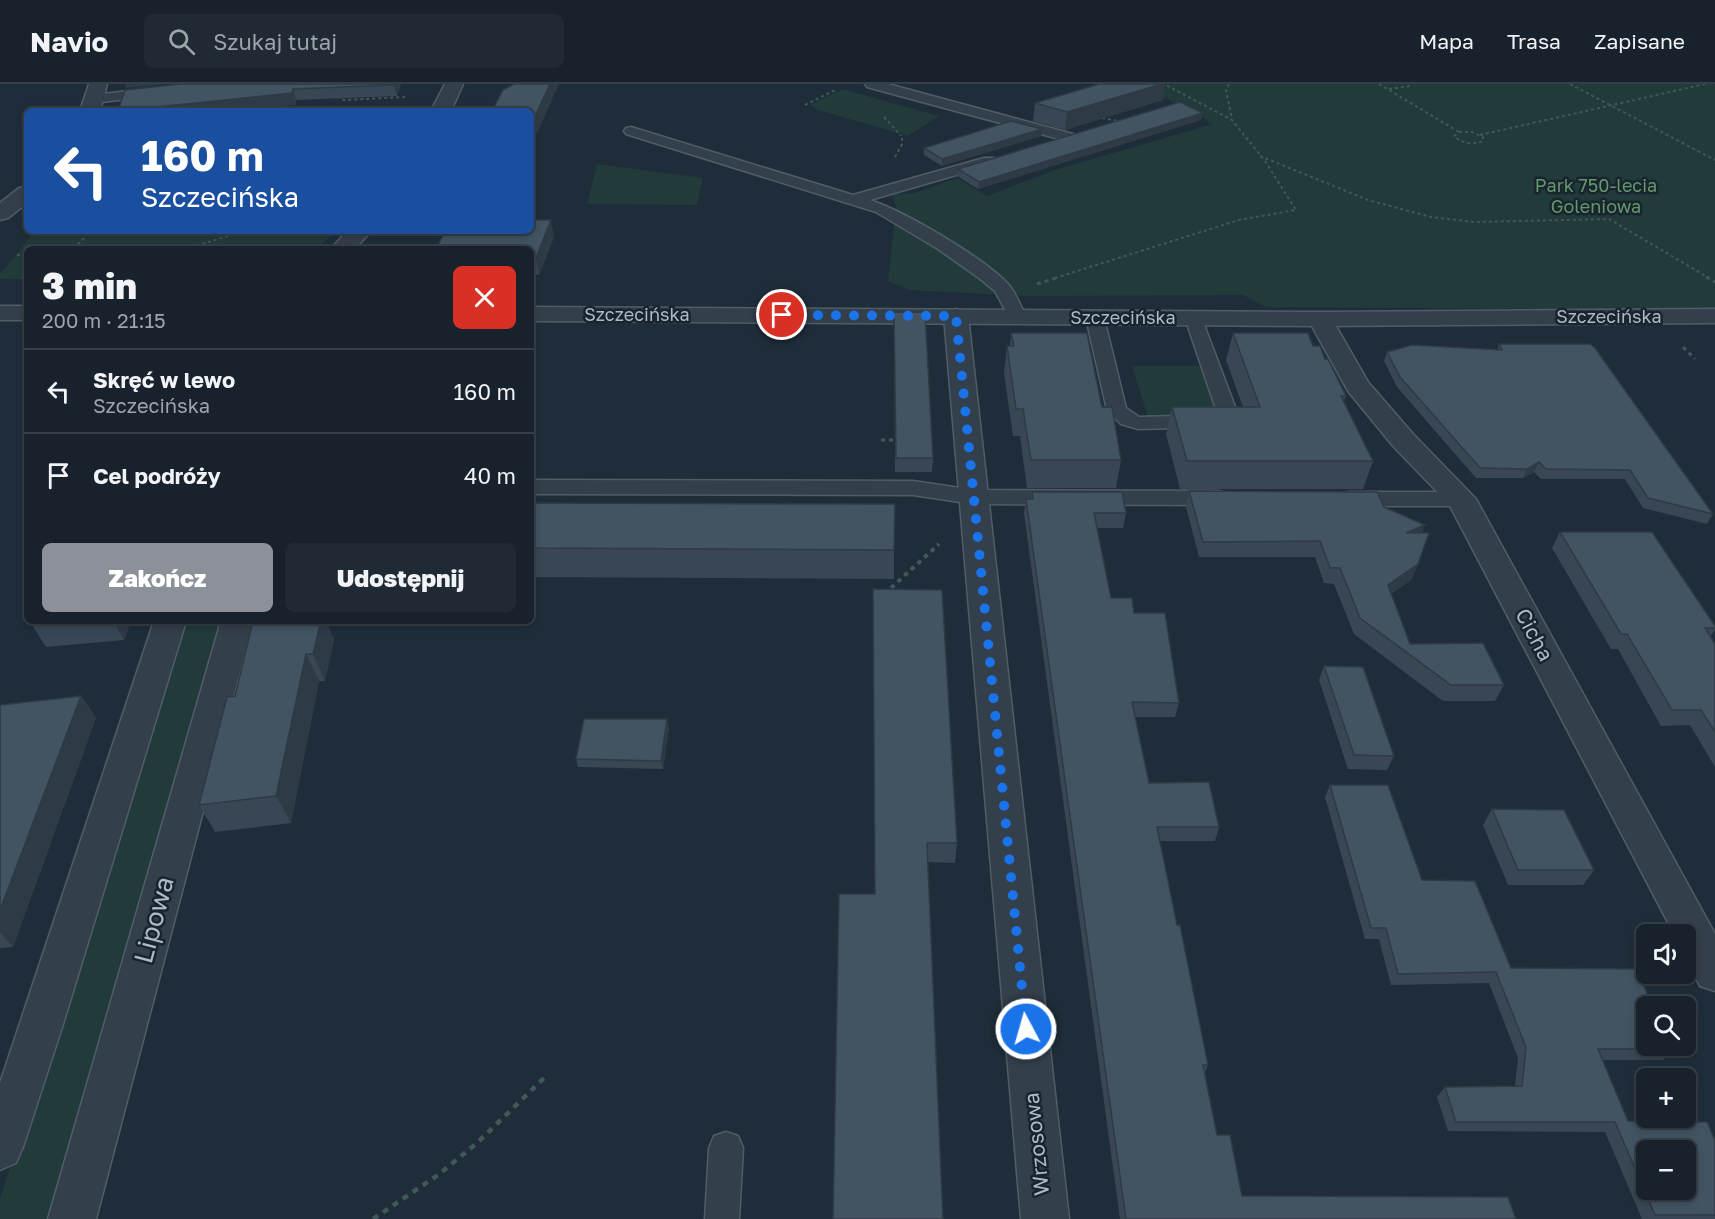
<!DOCTYPE html>
<html lang="pl">
<head>
<meta charset="utf-8">
<style>
	:root { --surface:#17222c; --page:#202a34; --text:#f1f3f6; --muted:#9ea4a9; --line:#363f48; --accent:#8c9099 }
	body { margin:0; font-family:"Golos Text",sans-serif; background:var(--page); color:var(--text); height:100vh; display:flex; flex-direction:column; font-size:22px; white-space:nowrap }
	* { box-sizing:border-box; margin:0 }
	p { font-size:20px; color:var(--muted) }
	.icon { flex:none; width:33px; height:33px; fill:none; stroke:currentColor; stroke-width:2; stroke-linecap:round; stroke-linejoin:round }
	.map { position:relative; flex:1; overflow:hidden }
	.details { position:absolute; left:24px; top:162px; width:510px; height:378px; display:flex; flex-direction:column; background:var(--surface); border-radius:9px; box-shadow:0 3px 9px #0003,0 0 0 2px var(--line) }
	.details>* { flex:none }
	.hud { position:absolute; left:24px; top:24px; width:510px; height:126px; border-radius:9px; box-shadow:0 3px 9px #0003,0 0 0 2px var(--line); background:#1a4fa0; color:#fff; overflow:hidden }
	.fabs { position:absolute; left:1636px; top:840px; display:grid; gap:12px }
	.fabs a { display:grid; place-items:center; width:60px; height:60px; border-radius:9px; background:var(--surface); box-shadow:0 3px 9px #0003,0 0 0 2px var(--line); font-size:30px }
	.pin { position:absolute; display:grid; place-items:center; width:51px; height:51px; color:#fff; margin:-26px; border:3px solid #fff; border-radius:50%; box-shadow:0 2px 6px #0007 }
	.me { position:absolute; width:66px; margin:-33px; rotate:354deg; stroke-linejoin:round; filter:drop-shadow(0 0 4px #0008) }
	.turn { display:flex; align-items:center; gap:21px; height:126px; padding:0 18px; font-size:27px }
	.turn .icon { width:78px; height:78px; stroke-width:2.5 }
	.turn b { display:block; font-size:42px; line-height:51px }
	.round { display:grid; place-items:center; flex:none; width:63px; height:63px; border-radius:9px; background:var(--page) }
	.head { display:flex; align-items:center; justify-content:space-between; height:102px; padding:0 18px }
	h1 { font-size:36px; font-weight:800; line-height:45px }
	.button { display:flex; gap:12px; margin-top:auto; padding:12px 18px }
	.button a { flex:1; height:69px; border-radius:9px; background:var(--accent); color:#fff; font-size:24px; font-weight:800; line-height:69px; text-align:center }
	.button a+a { background:var(--page); color:var(--text) }
	ul { padding:0; list-style:none }
	li { display:flex; align-items:center; gap:18px; height:84px; padding:0 18px; border-top:2px solid var(--line) }
	li div { flex:1 }
	li b { display:block; font-size:22px }
	li em { font-style:normal }
	header { display:flex; align-items:center; gap:36px; box-sizing:border-box; height:84px; padding:0 30px; background:var(--surface); border-bottom:2px solid var(--line) }
	header strong { font-size:28px }
	nav { display:flex; gap:33px; margin-inline-start:auto; font-size:21px }
	.search { width:420px; height:54px; background:var(--page); display:flex; align-items:center; gap:15px; box-sizing:border-box; padding:0 21px; border-radius:9px; color:var(--muted); font-size:22px }
	.map>svg:first-child { display:block }
</style>
</head>
<body>
<header>
<strong>Navio</strong>
<div class="search"><svg class="icon" aria-label="search" viewBox="0 0 24 24"><circle cx="10" cy="10" r="6"/><path d="M15 15l6 6"/></svg>Szukaj tutaj</div>
<nav><a>Mapa</a><a>Trasa</a><a>Zapisane</a></nav>
</header>
<div class="map">
<svg width="1715" height="1135" viewBox="0 0 1715 1135">
	<rect width="100%" height="100%" fill="#1f2d3a"/>
	<!-- green -->
	<g fill="#213b3b">
		<path d="M1150 0H1715V226L1266 223 1243 211 1026 212 909 206 888 197 896 123 892 110 915 109 957 94 987 112 1055 86 1213 40 1149 5Z"/>
		<path d="M842 5 939 32 908 52 818 26 810 21Z"/>
		<path d="M597 80 703 94 697 121 587 120Z"/>
		<path d="M35 147H337L316 165H27V195H0V190Z"/>
		<path d="M1132 282H1201L1218 327 1204 334 1148 333Z"/>
		<path d="M185 537H225L51 1135H0V1115Z"/>
	</g>
	<g fill="none" stroke-linecap="round" stroke-linejoin="round">
		<defs>
			<g id="service">
				<path d="M865 0H888L1073 50 1075 53 1073 56H1063L867 3Z"/>
				<path d="M154 4 161 8 159 11 94 19 87 15 94 11Z"/>
				<path d="M631 43 853 111 984 74H994L996 77 994 80 870 116C904 127 984 174 1008 200 1016 209 1021 223 1026 233L1023 237H1011L995 207 979 194 938 165 876 128 626 50 624 47 626 44Z"/>
				<path d="M1095 229 1101 230 1104 234 1126 324 1139 333 1213 331 1217 328 1185 234 1188 230H1200L1237 328 1231 337 1217 343 1138 345 1121 340 1107 326 1086 234 1089 230Z"/>
				<path d="M531 396 913 397 974 406 1219 407 1226 409 1230 414 1226 419 1219 421 974 420 913 411 531 410Z"/>
				<path d="M1349 408H1461L1468 410 1472 415 1468 420 1461 422H1349L1342 420 1338 415 1342 410Z"/>
				<path d="M726 1048 738 1052 743 1064 739 1135H705L709 1064 714 1052Z"/>
			</g>
			<g id="minor">
				<path d="M89 0H107L100 27H80Z"/>
				<path d="M445 0H463L451 27H431Z"/>
				<path d="M27 103V119L8 134 0 136V119L19 104Z"/>
				<path d="M347 147H371L355 165H331Z"/>
				<path d="M956 225 965 227 968 232 1069 1135H1021L944 232 947 227Z"/>
				<path d="M1320 228 1329 230 1332 235 1368 298 1413 350 1476 415 1715 850V907L1700 902 1686 874V850H1674L1449 420 1393 362 1348 307 1308 235 1311 230Z"/>
				<path d="M154 537H186L64 937 23 1063 16 1079 0 1086V999Z"/>
				<path d="M221 537H253L96 1135H48Z"/>
			</g>
			<g id="tertiary">
				<rect x="0" y="222" width="27" height="14"/>
				<path d="M531 223 1320 228 1715 225V239L1320 242 531 237Z"/>
			</g>
		</defs>
		<!-- service casing -->
		<use href="#service" stroke="#505d68" stroke-width="3"/>
		<!-- minor casing -->
		<use href="#minor" stroke="#505d68" stroke-width="3"/>
		<!-- tertiary casing -->
		<use href="#tertiary" stroke="#505d68" stroke-width="3"/>
		<!-- path-far3 -->
		<g stroke="#3f5858" stroke-width="2" stroke-dasharray="3 3" stroke-linecap="butt">
			<path d="M342 0 339 14 344 16 405 13"/>
			<path d="M1229 0 1226 7 1232 35"/>
			<path d="M1379 0 1459 48"/>
			<path d="M1570 0 1715 76"/>
			<path d="M1389 5 1410 2"/>
			<path d="M805 21 837 5"/>
			<path d="M297 27H323"/>
			<path d="M884 33 901 52"/>
			<path d="M1102 34 1118 37"/>
			<path d="M1459 48H1472L1483 53V57C1472 61 1463 60 1454 52Z"/>
			<path d="M1480 51 1705 0"/>
			<path d="M1260 72 1368 116 1431 133 1474 138 1609 135 1709 194"/>
			<path d="M895 73 902 60V54"/>
			<path d="M74 165 90 147"/>
			<path d="M185 165 245 147"/>
			<path d="M17 171 27 170"/>
			<path d="M1055 194 1239 136 1296 126 1265 77 1232 36 1164 0"/>
		</g>
		<!-- path-far2 -->
		<g stroke="#3f5858" stroke-width="3" stroke-dasharray="4 4" stroke-linecap="butt">
			<path d="M1706 193 1715 198"/>
			<path d="M1037 200 1059 193"/>
			<path d="M1683 263 1695 275"/>
			<path d="M881 356H899"/>
		</g>
		<!-- path-far1 -->
		<path stroke="#3f5858" stroke-width="4" stroke-dasharray="4.5 4.5" stroke-linecap="butt" d="M891 504 939 460"/>
		<!-- path -->
		<path stroke="#3f5858" stroke-width="4.5" stroke-dasharray="6 6" stroke-linecap="butt" d="M373 1135 438 1091 477 1059 544 994"/>
		<!-- service -->
		<use href="#service" fill="#333f4a" fill-rule="evenodd"/>
		<!-- minor -->
		<use href="#minor" fill="#333f4a" fill-rule="evenodd"/>
		<!-- tertiary -->
		<use href="#tertiary" fill="#333f4a" fill-rule="evenodd"/>
	</g>
	<!-- wall -->
	<g fill="#394754">
		<path d="M181 0H401L397 12 296 16V21Z"/>
		<path d="M1099 0H1165L1163 16 1065 46 1033 37 1035 19Z"/>
		<path d="M1201 36 978 105 957 92 958 85Z"/>
		<path d="M1041 52 942 82 924 71V64Z"/>
		<path d="M554 153 539 191H531V165Z"/>
		<path d="M894 228 933 374 932 388H895Z"/>
		<path d="M1011 249 1102 323 1121 376 1116 404H1027L1020 352H1013L1004 289 1007 262H1010Z"/>
		<path d="M1233 249 1313 262 1346 312 1344 317 1373 377 1363 405H1180L1166 350 1172 323H1243L1226 276Z"/>
		<path d="M1499 260 1713 430 1707 440 1643 424 1625 395H1541L1534 388 1523 394H1476L1397 303 1384 277 1387 268 1497 266Z"/>
		<path d="M1189 407 1384 423 1422 449 1418 480 1411 496 1391 510 1410 560 1504 601 1495 617H1443L1354 550 1334 500 1324 499 1315 473H1199L1186 423Z"/>
		<path d="M1032 408 1126 429 1123 444H1097L1111 514 1134 529 1179 619 1175 633H1135L1149 699 1219 743 1215 757H1160L1177 841 1208 981 1205 988 1217 1051 1242 1112 1516 1135H1120L1024 429 1026 415H1031Z"/>
		<path d="M531 419 894 466V495L531 493Z"/>
		<path d="M1560 448 1715 542V546L1710 553 1715 560V683L1690 641 1661 642 1618 565H1611L1552 464Z"/>
		<path d="M873 526 957 759 955 779 928 778 875 810Z"/>
		<path d="M33 537H131L124 556 46 563 32 541Z"/>
		<path d="M253 537 334 555 325 597H319L291 739 215 748 199 721 235 612Z"/>
		<path d="M1324 582 1394 672 1387 686 1348 685 1319 596Z"/>
		<path d="M81 612 96 634 13 863 0 864V621Z"/>
		<path d="M669 643 663 685 578 683 576 675Z"/>
		<path d="M1330 701 1422 796 1511 884 1673 965 1663 976H1602L1628 1037 1715 1056V1135H1642L1605 1048 1448 1047 1437 1013 1445 1003 1515 1002 1518 974 1489 899 1391 901 1379 855H1365L1325 713Z"/>
		<path d="M1492 725 1594 786 1583 801H1508L1483 741Z"/>
	</g>
	<!-- shaded-wall -->
	<g fill="#2e3a45">
		<path d="M125 0H167L126 4Z"/>
		<path d="M394 0H401L397 12 394 1Z"/>
		<path d="M550 0H559L531 63V41Z"/>
		<path d="M1162 0H1165L1163 16 1065 46 1067 28Z"/>
		<path d="M293 5 296 16V21L233 27H118Z"/>
		<path d="M1203 29 1201 36 978 105 979 98Z"/>
		<path d="M1042 45 1041 52 942 82V75Z"/>
		<path d="M551 136 554 153 539 191 536 174Z"/>
		<path d="M1539 378 1534 388 1523 394 1527 385Z"/>
		<path d="M1425 441 1419 457 1406 449Z"/>
		<path d="M1418 480 1411 496 1381 517 1388 501Z"/>
		<path d="M113 537H131L124 556Z"/>
		<path d="M321 537H326L334 555 325 597 313 570Z"/>
		<path d="M306 570 319 597 291 739 276 712Z"/>
		<path d="M81 612 96 634 13 863 0 848V826Z"/>
		<path d="M667 635 669 643 663 685 661 677Z"/>
	</g>
	<!-- building -->
	<g fill="#425362" stroke="#2e3a45" stroke-width="1.5" fill-rule="evenodd">
		<path d="M181 0H394V1L293 5 292 9 118 27 125 6Z"/>
		<path d="M514 0H550L531 41V27H492L503 6Z"/>
		<path d="M1099 0H1162L1067 28 1035 19Z"/>
		<path d="M1180 18 1203 29 979 98 958 85Z"/>
		<path d="M1011 37 1042 45 942 75 924 64Z"/>
		<path d="M531 136H551L536 174H531V165H436L445 147H531Z"/>
		<path d="M894 228H925L933 374H896Z"/>
		<path d="M1011 249H1087L1102 323H1112L1121 376H1031L1023 325H1016L1007 262H1014Z"/>
		<path d="M1233 249H1308L1313 262H1320L1325 275H1328L1346 312H1341L1373 377H1187L1172 323H1260Z"/>
		<path d="M1499 260H1590L1595 264 1713 430 1648 414 1630 386 1546 385 1539 378 1527 385 1480 384 1400 293 1387 268 1412 261 1502 266Z"/>
		<path d="M1189 407 1377 408 1384 423 1425 441 1406 449H1429L1418 480 1388 501 1410 560 1483 559 1504 601H1451L1360 534 1340 484H1330L1320 457 1203 458Z"/>
		<path d="M1032 408H1122L1126 429H1094L1111 514H1132L1134 529H1165L1179 619 1132 618 1149 699 1209 698 1219 743H1157L1177 841H1180L1208 981H1203L1217 1051H1230L1242 1112 1508 1113 1516 1135H1126L1026 415H1033Z"/>
		<path d="M531 419 895 420 894 466 531 464Z"/>
		<path d="M1560 448H1652L1715 542V544H1705L1715 560V648L1701 626H1672L1627 550H1621Z"/>
		<path d="M873 505 942 506 957 759H927L943 1135H833L839 810H875Z"/>
		<path d="M33 537H69L32 541Z"/>
		<path d="M253 537H321L313 570H306L276 712 199 721 227 613 235 612Z"/>
		<path d="M1324 582 1363 583 1394 672 1354 671Z"/>
		<path d="M81 612 0 826V621Z"/>
		<path d="M584 635H667L661 677 576 675Z"/>
		<path d="M1330 701H1388L1422 796 1475 797 1511 884 1636 885 1653 922H1647V962H1671L1673 965H1598L1628 1037 1707 1038 1715 1056V1131H1655L1615 1038H1456L1445 1003 1522 1002 1526 963 1496 888 1398 890 1386 844H1371ZM1647 1066H1686V1106H1647Z"/>
		<path d="M1492 725 1564 726 1594 786H1518Z"/>
	</g>
	<g fill="none" stroke-linecap="round" stroke-linejoin="round">
		<!-- route -->
		<path stroke="#1a73e8" stroke-width="10" stroke-dasharray="0 18" d="M782 231 956 232 1026 945"/>
	</g>
	<g text-anchor="middle" stroke-width="5" stroke-linejoin="round" paint-order="stroke">
		<!-- far-park labels -->
		<g font-size="18" fill="#63996a" stroke="#19242f">
			<text x="1596" y="108">Park 750-lecia<tspan x="1596" dy="21">Goleniowa</tspan></text>
		</g>
		<!-- far-street labels -->
		<g font-size="18" fill="#adbac7" stroke="#19242f">
			<text x="637" y="237">Szczecińska</text>
			<text x="1609" y="239">Szczecińska</text>
			<text x="1123" y="240">Szczecińska</text>
		</g>
		<!-- street labels -->
		<g font-size="21" fill="#adbac7" stroke="#19242f">
			<text transform="translate(1534 551) rotate(62)" y="7">Cicha</text>
			<text transform="translate(1037 1060) rotate(-96)" y="7">Wrzosowa</text>
		</g>
		<!-- near-street labels -->
		<g font-size="26" fill="#adbac7" stroke="#19242f">
			<text transform="translate(154 836) rotate(-75)" y="9">Lipowa</text>
		</g>
	</g>
</svg>
<div class="fabs">
<a><svg class="icon" aria-label="sound" viewBox="0 0 24 24"><path d="M4 9h4l5-4v14l-5-4H4zM17 9q2 3 0 6"/></svg></a>
<a><svg class="icon" aria-label="search" viewBox="0 0 24 24"><circle cx="10" cy="10" r="6"/><path d="M15 15l6 6"/></svg></a>
<a>+</a>
<a>−</a>
</div>
<div class="pin" style="left:782px;top:231px;background:#d93025"><svg class="icon" aria-label="arrive" viewBox="0 0 24 24"><path d="M6 21V4h12l-3 4 3 4H6"/></svg></div>
<svg class="me" style="left:1026px;top:945px" viewBox="-20 -20 40 40"><circle r="17" fill="#1a73e8" stroke="#fff" stroke-width="3"/><path d="M0-11L8 9 0 5-8 9z" fill="#fff"/></svg>
<div class="hud">
<div class="turn"><svg class="icon" aria-label="left" viewBox="0 0 24 24"><path d="M17 20v-9H6M10 6l-5 5 5 5"/></svg><div><b>160 m</b>Szczecińska</div></div>
</div>
<section class="details">
<div class="head"><div><h1>3 min</h1><p>200 m · 21:15</p></div><a class="round" style="background:#d93025;color:#fff"><svg class="icon" aria-label="close" viewBox="0 0 24 24"><path d="M6 6l12 12M18 6L6 18"/></svg></a></div>
<ul>
<li><svg class="icon" aria-label="left" viewBox="0 0 24 24"><path d="M17 20v-9H6M10 6l-5 5 5 5"/></svg><div><b>Skręć w lewo</b><p>Szczecińska</p></div><em>160 m</em></li>
<li><svg class="icon" aria-label="arrive" viewBox="0 0 24 24"><path d="M6 21V4h12l-3 4 3 4H6"/></svg><div><b>Cel podróży</b></div><em>40 m</em></li>
</ul>
<div class="button"><a>Zakończ</a><a>Udostępnij</a></div>
</section>
</div>
</body>
</html>
